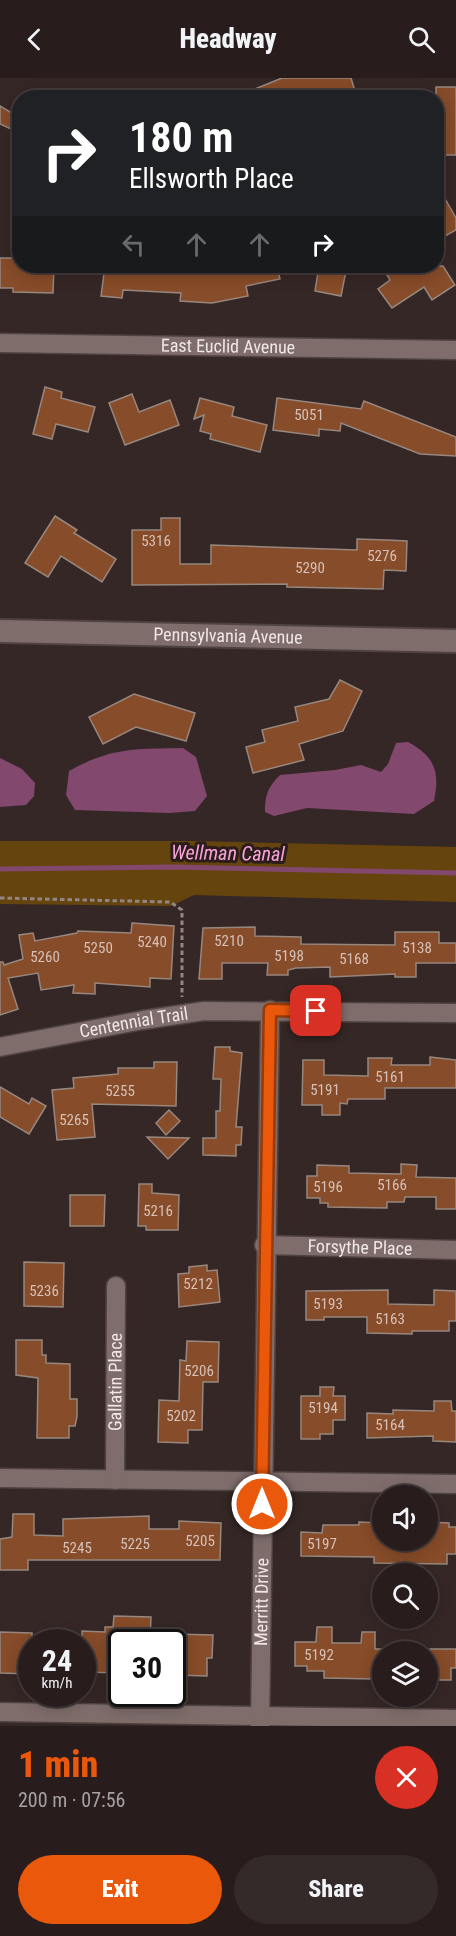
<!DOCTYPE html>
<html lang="en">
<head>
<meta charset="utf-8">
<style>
	:root { --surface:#281d1c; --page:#342a29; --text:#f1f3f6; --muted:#a5a2a3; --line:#443b3b; --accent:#ea580c }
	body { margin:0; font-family:"Roboto Condensed",sans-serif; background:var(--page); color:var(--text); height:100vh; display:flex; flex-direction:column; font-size:22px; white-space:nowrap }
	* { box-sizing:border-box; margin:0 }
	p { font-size:20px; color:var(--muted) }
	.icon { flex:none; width:33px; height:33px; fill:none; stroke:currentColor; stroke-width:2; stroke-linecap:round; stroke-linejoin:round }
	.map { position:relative; height:1648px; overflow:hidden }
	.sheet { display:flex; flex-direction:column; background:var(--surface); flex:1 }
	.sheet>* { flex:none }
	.guide { position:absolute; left:12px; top:12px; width:432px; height:183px; border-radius:24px; box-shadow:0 3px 15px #0003,0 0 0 2px var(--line); background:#202124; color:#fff; overflow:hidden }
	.controls { position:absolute; left:372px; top:1407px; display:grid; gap:12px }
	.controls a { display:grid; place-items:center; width:66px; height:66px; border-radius:50%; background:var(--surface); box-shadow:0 3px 15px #0003,0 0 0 2px var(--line); font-size:30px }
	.speed { position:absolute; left:18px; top:1551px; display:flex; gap:12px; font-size:30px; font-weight:700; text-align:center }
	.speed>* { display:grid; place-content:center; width:78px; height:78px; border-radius:50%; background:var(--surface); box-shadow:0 3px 15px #0003,0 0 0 2px var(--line); line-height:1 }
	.speed small { font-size:15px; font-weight:400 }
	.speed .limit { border:3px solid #111; border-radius:9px; background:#fff; color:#111 }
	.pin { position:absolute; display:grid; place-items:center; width:51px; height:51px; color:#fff; margin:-26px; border-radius:12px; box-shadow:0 3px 9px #0006 }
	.me { position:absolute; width:66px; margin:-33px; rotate:0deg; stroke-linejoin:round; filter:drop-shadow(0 0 4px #0008) }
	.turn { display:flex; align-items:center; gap:21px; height:126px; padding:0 18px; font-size:27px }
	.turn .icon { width:78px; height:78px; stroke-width:2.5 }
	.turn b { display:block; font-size:42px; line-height:51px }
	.lanes { display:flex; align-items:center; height:57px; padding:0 18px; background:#0003; justify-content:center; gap:30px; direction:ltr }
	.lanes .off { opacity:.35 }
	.round { display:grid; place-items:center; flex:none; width:63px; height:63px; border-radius:32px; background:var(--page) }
	.summary { display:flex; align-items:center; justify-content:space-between; height:102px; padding:0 18px }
	h1 { font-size:36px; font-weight:800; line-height:45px; color:var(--accent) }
	.action { display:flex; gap:12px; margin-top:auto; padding:12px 18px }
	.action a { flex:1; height:69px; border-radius:36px; background:var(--accent); color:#fff; font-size:24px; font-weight:800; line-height:69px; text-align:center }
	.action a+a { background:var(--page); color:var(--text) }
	header { display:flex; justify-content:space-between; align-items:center; height:78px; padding:0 18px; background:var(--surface); font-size:27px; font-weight:800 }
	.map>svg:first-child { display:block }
</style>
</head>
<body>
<header><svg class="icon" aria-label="back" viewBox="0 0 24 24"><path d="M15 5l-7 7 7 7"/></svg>Headway<svg class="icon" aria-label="search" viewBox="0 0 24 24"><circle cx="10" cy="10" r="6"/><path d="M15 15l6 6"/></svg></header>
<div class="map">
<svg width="456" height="1648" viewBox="0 0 456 1648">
	<rect width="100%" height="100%" fill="#352725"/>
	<!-- green -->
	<path fill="#66440e" d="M0 763H193L456 769V824L194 817 171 828 0 826Z"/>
	<!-- water -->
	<g fill="#82486e">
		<path d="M408 664C435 679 440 693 434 723L414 736 307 730 274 738 265 734C265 717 268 709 280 697L335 692 361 687 381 694 388 686 396 665Z"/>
		<path d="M183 670 196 679 207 718 195 733 169 735 75 732 66 717 69 693C112 669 136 671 183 670Z"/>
		<path d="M0 680 22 691 35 705 34 718 26 727 0 729Z"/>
	</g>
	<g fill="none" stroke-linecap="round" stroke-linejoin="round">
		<!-- stream -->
		<path stroke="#82486e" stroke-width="5" d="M0 791 172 789 456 795"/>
	</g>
	<!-- building -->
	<g fill="#874c29" stroke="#97877f" stroke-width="1.5">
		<path d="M282 0H351L357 20H233Z"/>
		<rect x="436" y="9" width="20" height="68"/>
		<path d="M0 28 20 40V55L0 46Z"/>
		<path d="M436 105 456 140V152L436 163Z"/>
		<path d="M0 180H20V188H54L53 215 13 214V210H0Z"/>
		<path d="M105 188H277L280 201 246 208 248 218 212 225 180 223 181 215 123 212 122 220 101 218Z"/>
		<path d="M319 188H347L341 218 315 213Z"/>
		<path d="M402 188H443L455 207 432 222 424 209 392 230 378 211 390 202 387 197Z"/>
		<path d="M45 309 62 314 61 320 95 329 88 354 56 346 52 361 33 356Z"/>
		<path d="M132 316 139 334 170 322 179 347 125 367 109 325Z"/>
		<path d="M200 320 234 329 232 338 267 347 260 374 210 361 211 356 200 353 204 337 194 341Z"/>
		<path d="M277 320 361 331 364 323 456 359V378L420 376 341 345 340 353 319 351V358L273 352Z"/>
		<path d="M55 438 77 452 74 455 116 481 102 504 61 478 48 499 25 485Z"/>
		<path d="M161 440H180V486H211V467L357 472V461L387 462 407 463 406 493 384 492 383 511 287 509V506L132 507V452H161Z"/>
		<path d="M340 602 362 613 343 653 299 666 304 682 253 695 246 669 265 664 262 652 298 643 295 629 329 621Z"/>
		<path d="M134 616 195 635 186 663 136 649 103 666 89 639Z"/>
		<path d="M132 845 174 848 171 901 150 900V909L95 905V916L73 915 74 907 41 912 38 895 8 900 18 931 0 937V884H3L4 887 23 881 19 857 33 855 35 863 77 855 78 853 131 855Z"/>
		<path d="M255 849V858L301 859V866L395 867V854H439V865H456V885H416V899H395V896L330 899V889L296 890 288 892V897H267L268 885H222V901H199L203 850Z"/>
		<path d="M215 969H230V973L242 975 236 1049H242L241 1067H236V1078L203 1077V1060H216V1033H220L221 1001H213Z"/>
		<path d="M430 979 456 982V1010H385V1021H348L347 1026 340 1025V1037H322V1027H302L303 982H324V997L368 998V980H392L391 987H430Z"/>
		<path d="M154 984H177L176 1028 92 1026 95 1059 57 1062 52 1012 74 1010 73 1000 118 996V990H154Z"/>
		<path d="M0 1009 29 1026 32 1020 46 1028 29 1056 0 1039Z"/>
		<path d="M169 1032 180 1043 166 1057 156 1045Z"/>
		<path d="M147 1059 189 1060 168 1081Z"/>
		<path d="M401 1086 417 1087 416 1099 456 1100V1131H436V1119H405L404 1124H387V1130L328 1129V1125H320V1120H307V1098H317V1087L349 1088V1095L401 1096Z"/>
		<path d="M139 1106H152V1115L179 1117 178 1152H146V1148H138Z"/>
		<path d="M70 1117H105L104 1148H70Z"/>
		<path d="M24 1184 64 1185 63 1229 24 1228Z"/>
		<path d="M207 1187V1193L217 1192 220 1224 179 1229 178 1196 189 1195V1189Z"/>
		<path d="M388 1212V1226L434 1227V1212L456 1213V1243H449V1253H412V1256L367 1255V1239H324V1242H306V1213Z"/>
		<path d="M16 1262H42V1277H46V1285L70 1286V1321H77V1339L75 1348H69V1360H37L38 1300 16 1297Z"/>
		<path d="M187 1263 219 1264 218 1304H203L202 1352H188V1365L158 1364 159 1322 179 1323 180 1282 186 1283Z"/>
		<path d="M320 1309H334L333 1318H345V1342H333V1356H320V1361H301V1318H320Z"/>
		<path d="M434 1323H451L452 1333H456V1364L433 1363V1358L367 1360V1335L393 1336V1332L434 1333Z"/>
		<path d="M13 1436H34V1457L63 1458V1441L149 1438V1451H179V1443L221 1445 220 1482H28V1492H0V1461L12 1459Z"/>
		<path d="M359 1444 380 1445 382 1462H428L429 1444 449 1445V1449H456V1476H447V1486L374 1485V1479L301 1478V1454L322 1455 323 1447H359Z"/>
		<path d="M114 1538 151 1539 150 1564H122V1595L82 1594V1553L105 1554V1549H113Z"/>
		<path d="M317 1549H332V1565H361L362 1554H375V1571H382V1596H375L374 1601 324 1600V1593H307V1588H295V1564H316Z"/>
		<path d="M0 1554 32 1555V1596L0 1595Z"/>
		<path d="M173 1556 213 1557 212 1580H207V1598L173 1597Z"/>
		<path d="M430 1571H456V1590H451V1602H430Z"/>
	</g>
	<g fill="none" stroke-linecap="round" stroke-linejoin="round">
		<defs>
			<g id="minor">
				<path id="s1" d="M0 265 456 272"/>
				<path id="s2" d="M0 969 143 942 204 933 456 935"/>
				<path id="s3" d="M264 1167 456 1172"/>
				<path d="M0 1400 456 1406"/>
				<path id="s4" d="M115 1402 116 1208"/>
				<path d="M0 1634 456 1641"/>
				<path id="s5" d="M260 1648 270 932"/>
			</g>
			<g id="tertiary">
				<path id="s6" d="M0 553 456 563"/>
			</g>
		</defs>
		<!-- minor casing -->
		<use href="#minor" stroke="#4f4342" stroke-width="21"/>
		<!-- tertiary casing -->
		<use href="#tertiary" stroke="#4f4342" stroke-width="26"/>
		<!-- path -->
		<path stroke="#928684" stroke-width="3" stroke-dasharray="4.5 3" stroke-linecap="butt" d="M0 820 170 824 182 832V919"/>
		<!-- minor -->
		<use href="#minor" stroke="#7e6d6b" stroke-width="18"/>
		<!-- tertiary -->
		<use href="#tertiary" stroke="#7e6d6b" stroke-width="22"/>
	</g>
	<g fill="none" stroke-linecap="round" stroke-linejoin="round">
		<defs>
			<path id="route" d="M262 1426 270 932 316 933"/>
		</defs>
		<!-- route casing -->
		<use href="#route" stroke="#983908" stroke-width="15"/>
		<!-- route -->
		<use href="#route" stroke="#ea580c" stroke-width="10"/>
	</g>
	<g text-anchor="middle" stroke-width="6" stroke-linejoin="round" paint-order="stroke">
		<!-- number labels -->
		<g font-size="15" fill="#d6c0b7">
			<text x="309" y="342">5051</text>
			<text x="156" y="468">5316</text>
			<text x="382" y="483">5276</text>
			<text x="310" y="495">5290</text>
			<text x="229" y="868">5210</text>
			<text x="152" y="869">5240</text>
			<text x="98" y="875">5250</text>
			<text x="417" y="875">5138</text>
			<text x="289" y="883">5198</text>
			<text x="45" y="884">5260</text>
			<text x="354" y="886">5168</text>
			<text x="390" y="1004">5161</text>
			<text x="325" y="1017">5191</text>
			<text x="120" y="1018">5255</text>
			<text x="74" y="1047">5265</text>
			<text x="392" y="1112">5166</text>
			<text x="328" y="1114">5196</text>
			<text x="158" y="1138">5216</text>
			<text x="198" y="1211">5212</text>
			<text x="44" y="1218">5236</text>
			<text x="328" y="1231">5193</text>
			<text x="390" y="1246">5163</text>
			<text x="199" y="1298">5206</text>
			<text x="323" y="1335">5194</text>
			<text x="181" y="1343">5202</text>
			<text x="390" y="1352">5164</text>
			<text x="200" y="1468">5205</text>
			<text x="135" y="1471">5225</text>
			<text x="322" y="1471">5197</text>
			<text x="77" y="1475">5245</text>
			<text x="319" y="1582">5192</text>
		</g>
		<!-- street labels -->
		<g font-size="18" fill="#f1e7e6" stroke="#2b1d1b">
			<text dy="6" stroke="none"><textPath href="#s1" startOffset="228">East Euclid Avenue</textPath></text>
			<text dy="6" stroke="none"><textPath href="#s6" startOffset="228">Pennsylvania Avenue</textPath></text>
			<text dy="6" stroke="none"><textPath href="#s2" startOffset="136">Centennial Trail</textPath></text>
			<text dy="6" stroke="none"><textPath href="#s3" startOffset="96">Forsythe Place</textPath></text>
			<text dy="6" stroke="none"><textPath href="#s4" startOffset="98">Gallatin Place</textPath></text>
			<text dy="6" stroke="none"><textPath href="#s5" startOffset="124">Merritt Drive</textPath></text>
		</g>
		<!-- water labels -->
		<g font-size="20" font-style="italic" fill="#faa3db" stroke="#2b1d1b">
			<text transform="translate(228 775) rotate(1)" y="7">Wellman Canal</text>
		</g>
	</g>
</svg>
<div class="controls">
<a><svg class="icon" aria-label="sound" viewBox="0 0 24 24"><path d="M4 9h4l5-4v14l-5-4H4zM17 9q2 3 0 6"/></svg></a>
<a><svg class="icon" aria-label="search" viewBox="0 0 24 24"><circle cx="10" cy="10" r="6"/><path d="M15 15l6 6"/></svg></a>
<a><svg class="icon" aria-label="layers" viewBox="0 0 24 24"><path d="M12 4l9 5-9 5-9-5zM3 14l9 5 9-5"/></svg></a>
</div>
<div class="speed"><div>24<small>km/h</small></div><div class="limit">30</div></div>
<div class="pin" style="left:316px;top:933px;background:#d93025"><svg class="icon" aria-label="arrive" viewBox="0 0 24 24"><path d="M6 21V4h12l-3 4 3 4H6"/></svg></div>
<svg class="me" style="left:262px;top:1426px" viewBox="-20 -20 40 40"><circle r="17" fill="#ea580c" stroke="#fff" stroke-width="3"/><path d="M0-11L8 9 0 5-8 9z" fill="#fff"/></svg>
<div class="guide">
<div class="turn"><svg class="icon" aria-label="right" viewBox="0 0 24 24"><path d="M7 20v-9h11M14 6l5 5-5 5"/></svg><div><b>180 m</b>Ellsworth Place</div></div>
<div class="lanes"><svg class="icon off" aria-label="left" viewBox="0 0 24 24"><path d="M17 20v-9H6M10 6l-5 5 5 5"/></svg><svg class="icon off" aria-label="ahead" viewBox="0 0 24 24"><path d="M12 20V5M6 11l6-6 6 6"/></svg><svg class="icon off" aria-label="ahead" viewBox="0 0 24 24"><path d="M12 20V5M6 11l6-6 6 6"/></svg><svg class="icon" aria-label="right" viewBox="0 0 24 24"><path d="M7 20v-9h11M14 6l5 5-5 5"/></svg></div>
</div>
</div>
<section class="sheet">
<div class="summary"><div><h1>1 min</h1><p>200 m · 07:56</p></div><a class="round" style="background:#d93025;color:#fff"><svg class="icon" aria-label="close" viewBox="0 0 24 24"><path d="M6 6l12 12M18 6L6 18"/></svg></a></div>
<div class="action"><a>Exit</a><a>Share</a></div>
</section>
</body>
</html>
